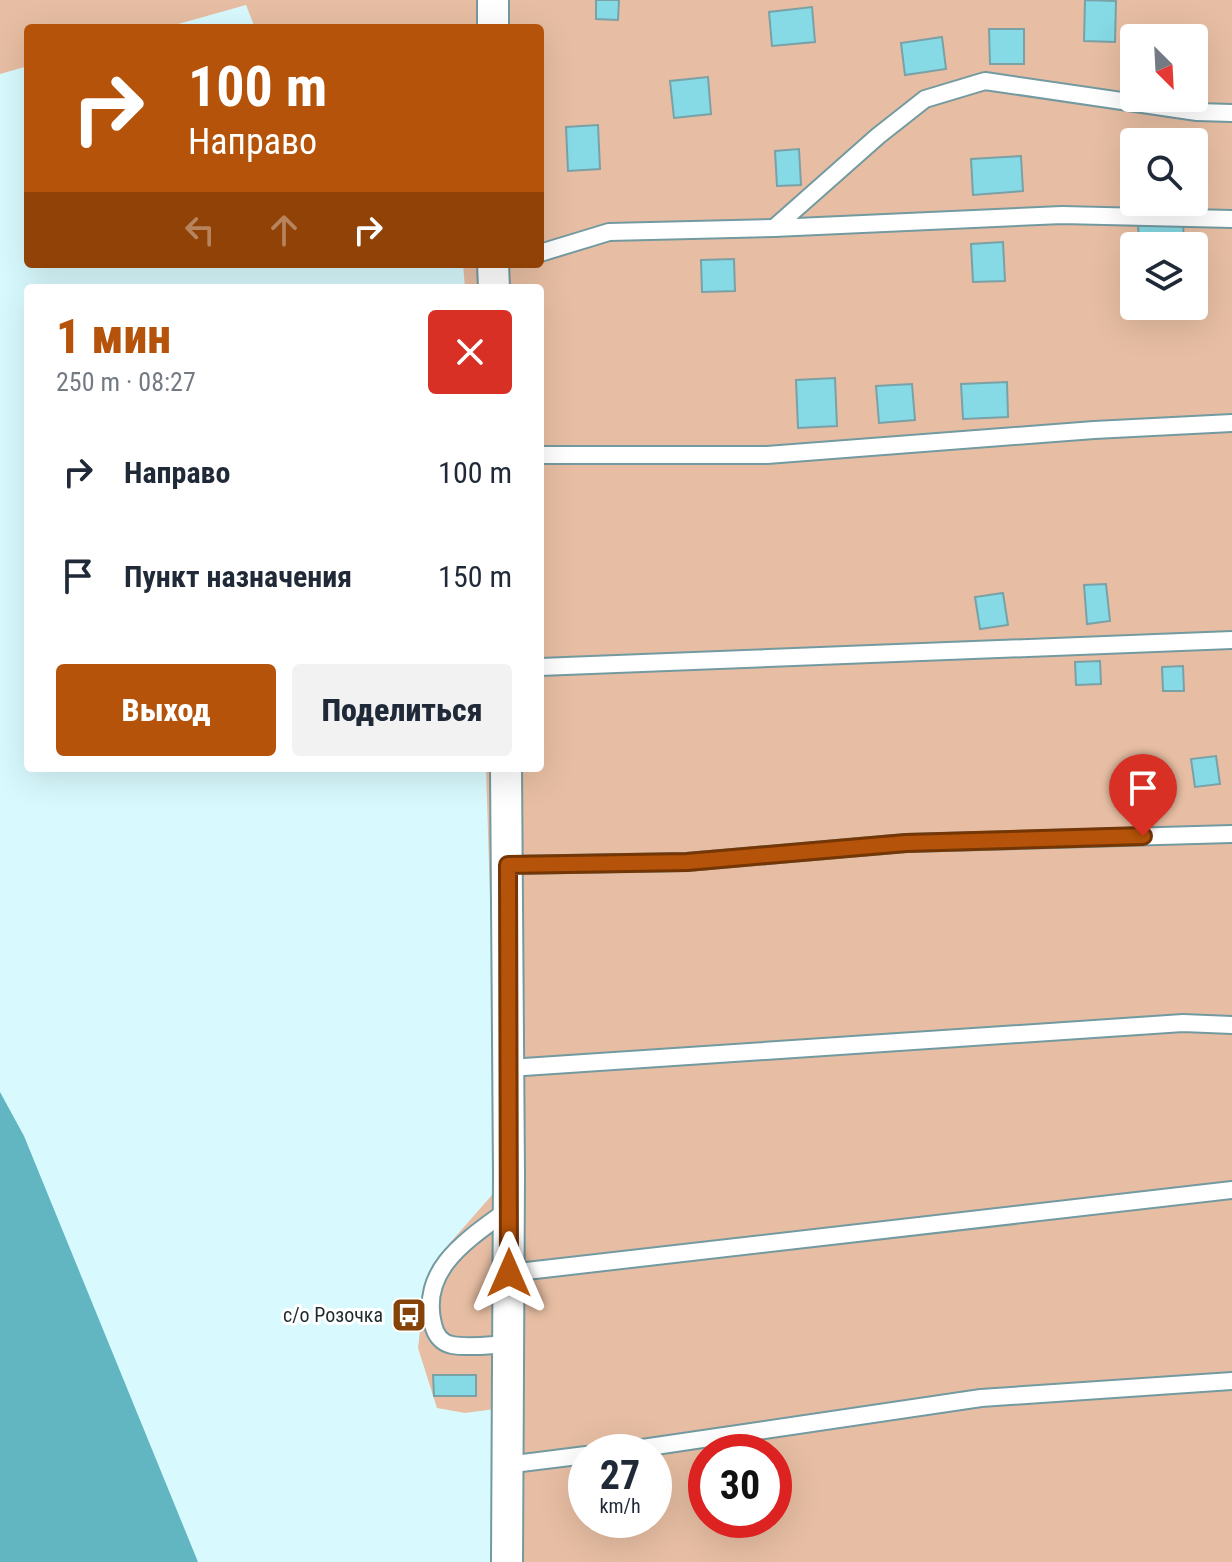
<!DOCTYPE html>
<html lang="ru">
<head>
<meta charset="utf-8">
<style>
	:root { --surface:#fff; --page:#f2f2f3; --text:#1f2937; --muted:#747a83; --accent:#b45309 }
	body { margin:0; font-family:"Roboto Condensed",sans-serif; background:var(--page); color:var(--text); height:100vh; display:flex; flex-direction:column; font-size:30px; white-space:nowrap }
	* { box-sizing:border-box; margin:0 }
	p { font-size:26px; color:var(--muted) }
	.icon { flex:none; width:44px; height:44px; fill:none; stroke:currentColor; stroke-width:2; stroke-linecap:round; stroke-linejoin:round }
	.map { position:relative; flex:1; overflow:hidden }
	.details { position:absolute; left:24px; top:284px; width:520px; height:488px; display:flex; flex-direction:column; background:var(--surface); border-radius:8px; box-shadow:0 8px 32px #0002 }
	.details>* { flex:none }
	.top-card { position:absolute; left:24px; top:24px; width:520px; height:244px; border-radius:8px; box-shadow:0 8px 32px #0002; background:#b45309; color:#fff; overflow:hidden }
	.needle { width:52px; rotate:156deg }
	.buttons { position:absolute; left:1120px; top:24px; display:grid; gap:16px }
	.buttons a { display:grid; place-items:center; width:88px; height:88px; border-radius:8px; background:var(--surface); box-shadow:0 8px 32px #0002; font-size:40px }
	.speed { position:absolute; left:568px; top:1434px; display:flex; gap:16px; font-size:40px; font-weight:700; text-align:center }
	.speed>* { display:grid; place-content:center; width:104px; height:104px; border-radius:50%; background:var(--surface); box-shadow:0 8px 32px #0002; line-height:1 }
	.speed small { font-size:20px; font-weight:400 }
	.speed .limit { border:12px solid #d22; background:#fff; color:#111 }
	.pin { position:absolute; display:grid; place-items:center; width:68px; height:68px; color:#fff; margin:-82px -34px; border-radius:50% 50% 50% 0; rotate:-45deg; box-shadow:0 0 8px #0007 }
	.pin .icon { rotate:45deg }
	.me { position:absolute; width:88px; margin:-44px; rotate:0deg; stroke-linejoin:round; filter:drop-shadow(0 0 6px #0008) }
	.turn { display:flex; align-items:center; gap:28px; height:168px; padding:0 32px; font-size:36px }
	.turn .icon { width:104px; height:104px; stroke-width:2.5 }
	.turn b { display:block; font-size:56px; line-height:68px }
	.lanes { display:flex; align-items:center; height:76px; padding:0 32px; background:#0003; justify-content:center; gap:40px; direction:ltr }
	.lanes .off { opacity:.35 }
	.round { display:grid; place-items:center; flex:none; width:84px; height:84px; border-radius:8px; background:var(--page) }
	.overview { display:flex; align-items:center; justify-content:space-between; height:136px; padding:0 32px }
	h1 { font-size:48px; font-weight:800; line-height:60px; color:var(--accent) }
	.action { display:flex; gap:16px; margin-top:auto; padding:16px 32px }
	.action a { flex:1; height:92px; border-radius:8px; background:var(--accent); color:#fff; font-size:32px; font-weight:800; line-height:92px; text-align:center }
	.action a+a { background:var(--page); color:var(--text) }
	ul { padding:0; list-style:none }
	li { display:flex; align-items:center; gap:24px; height:104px; padding:0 32px }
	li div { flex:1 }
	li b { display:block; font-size:30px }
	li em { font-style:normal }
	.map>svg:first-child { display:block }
</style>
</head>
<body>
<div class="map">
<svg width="1232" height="1562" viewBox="0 0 1232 1562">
	<rect width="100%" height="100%" fill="#d8fafe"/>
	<!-- green -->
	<path fill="#e7bea3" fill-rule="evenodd" d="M0 0H1232V1562H494L495 1409 465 1413 437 1408 418 1348 426 1280 449 1244 499 1187 486 768H540V288H465L463 264H540V28H255L246 5 164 28H28V66L0 74ZM1134 38H1194V98H1134ZM1134 142H1194V202H1134ZM1134 246H1194V306H1134ZM586 1452H654V1520H586ZM706 1452H774V1520H706Z"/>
	<!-- water -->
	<path fill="#61b6c1" d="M0 1092 24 1136 198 1562H0Z"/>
	<!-- building -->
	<g fill="#86dae5" stroke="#79a1a6" stroke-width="2">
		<path d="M596 0H619L618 20 596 19Z"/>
		<path d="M1085 0 1116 1 1115 42 1084 41Z"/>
		<path d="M812 7 815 42 772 46 769 12Z"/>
		<path d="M989 29H1024V64H990Z"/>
		<path d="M942 37 946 69 905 75 901 43Z"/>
		<path d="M708 77 711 114 674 118 670 81Z"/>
		<path d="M598 125 600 169 568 171 566 127Z"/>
		<path d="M799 149 801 185 777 186 775 151Z"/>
		<path d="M1021 156 1023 191 973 195 971 159Z"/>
		<path d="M1183 221 1184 246H1139L1138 223Z"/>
		<path d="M1003 242 1005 281 973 282 971 244Z"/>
		<path d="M734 259 735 291 702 292 701 260Z"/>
		<path d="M835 378 837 426 798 428 796 380Z"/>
		<path d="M1007 382 1008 417 963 419 961 384Z"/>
		<path d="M912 384 915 420 879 423 876 386Z"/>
		<path d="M1106 584 1110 621 1087 624 1084 585Z"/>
		<path d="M1003 593 1008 625 980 629 975 597Z"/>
		<path d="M1100 661 1101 684 1076 685 1075 662Z"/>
		<path d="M1183 666 1184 691H1163L1162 667Z"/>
		<path d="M1216 756 1220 784 1195 787 1191 759Z"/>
		<path d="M433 1375H476V1396H434Z"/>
	</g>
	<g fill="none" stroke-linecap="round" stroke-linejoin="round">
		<defs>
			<g id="service">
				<path d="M774 228 878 136 925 99 985 81 1197 112 1232 113"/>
				<path d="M540 253 609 232 774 228 1062 215 1232 219"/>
				<path d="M540 455H767L1094 430 1232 423"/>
				<path d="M540 667 1232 640"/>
				<path d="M508 865 687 862 906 843 1232 834"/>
				<path d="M509 1068 1183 1023 1232 1025"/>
				<path d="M509 1273 1232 1190"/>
				<path d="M508 1344C490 1345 469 1348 452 1345 441 1343 435 1334 433 1324 419 1268 470 1238 509 1209"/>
				<path d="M615 1452 981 1398 1232 1381"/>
				<path d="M506 1465 586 1455"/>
			</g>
			<g id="minor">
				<path d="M493 0V28"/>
				<path d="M493 264 494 288"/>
				<path d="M506 768 509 1174 507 1562"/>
			</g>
		</defs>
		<!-- service casing -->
		<use href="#service" stroke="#739aa0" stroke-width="20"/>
		<!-- minor casing -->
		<use href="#minor" stroke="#739aa0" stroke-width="34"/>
		<!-- service -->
		<use href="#service" stroke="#fff" stroke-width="16"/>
		<!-- minor -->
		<use href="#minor" stroke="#fff" stroke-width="30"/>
	</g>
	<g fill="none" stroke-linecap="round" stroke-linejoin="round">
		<defs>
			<path id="route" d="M509 1273 508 865 687 862 906 843 1143 836"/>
		</defs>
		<!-- route casing -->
		<use href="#route" stroke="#753606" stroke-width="20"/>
		<!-- route -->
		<use href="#route" stroke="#b45309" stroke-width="14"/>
	</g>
	<!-- icons -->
	<defs>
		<symbol id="bus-square" viewBox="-11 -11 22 22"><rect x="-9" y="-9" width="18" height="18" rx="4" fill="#834309" stroke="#fff"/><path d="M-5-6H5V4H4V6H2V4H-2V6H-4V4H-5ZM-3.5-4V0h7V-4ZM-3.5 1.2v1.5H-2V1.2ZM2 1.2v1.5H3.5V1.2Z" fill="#fff"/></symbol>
	</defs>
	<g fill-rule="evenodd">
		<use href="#bus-square" x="389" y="1295" width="40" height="40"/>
	</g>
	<g text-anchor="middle" stroke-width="6" stroke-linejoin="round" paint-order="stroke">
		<!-- poi labels -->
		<g font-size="20" fill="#1b2b2d" stroke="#fff" text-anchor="end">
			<text x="383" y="1322">с/о Розочка</text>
		</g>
	</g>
</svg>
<div class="buttons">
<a><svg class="needle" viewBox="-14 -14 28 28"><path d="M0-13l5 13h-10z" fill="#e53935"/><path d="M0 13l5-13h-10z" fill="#747a83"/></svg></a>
<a><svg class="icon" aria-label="search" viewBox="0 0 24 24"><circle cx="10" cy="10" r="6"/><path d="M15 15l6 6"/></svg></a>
<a><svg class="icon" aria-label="layers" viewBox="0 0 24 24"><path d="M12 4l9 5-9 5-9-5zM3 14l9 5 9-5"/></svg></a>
</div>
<div class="speed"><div>27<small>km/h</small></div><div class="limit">30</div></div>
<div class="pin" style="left:1143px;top:836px;background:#d93025"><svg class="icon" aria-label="arrive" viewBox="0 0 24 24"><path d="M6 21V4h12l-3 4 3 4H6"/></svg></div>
<svg class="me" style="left:509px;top:1273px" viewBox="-20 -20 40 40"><path d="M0-17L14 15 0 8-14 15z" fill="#b45309" stroke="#fff" stroke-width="4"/></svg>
<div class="top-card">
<div class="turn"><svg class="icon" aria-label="right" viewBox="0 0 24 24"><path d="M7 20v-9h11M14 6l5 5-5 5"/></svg><div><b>100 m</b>Направо</div></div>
<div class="lanes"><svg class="icon off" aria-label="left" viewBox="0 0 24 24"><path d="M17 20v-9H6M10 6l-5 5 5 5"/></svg><svg class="icon off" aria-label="ahead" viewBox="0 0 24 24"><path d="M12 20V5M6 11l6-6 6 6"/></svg><svg class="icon" aria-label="right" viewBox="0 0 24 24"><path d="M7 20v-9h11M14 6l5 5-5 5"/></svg></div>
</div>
<section class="details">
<div class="overview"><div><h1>1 мин</h1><p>250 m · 08:27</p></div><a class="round" style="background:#d93025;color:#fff"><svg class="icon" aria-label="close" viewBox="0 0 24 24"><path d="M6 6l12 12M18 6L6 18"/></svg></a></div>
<ul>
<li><svg class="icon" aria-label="right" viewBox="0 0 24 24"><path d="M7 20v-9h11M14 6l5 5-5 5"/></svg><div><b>Направо</b></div><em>100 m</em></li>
<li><svg class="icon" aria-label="arrive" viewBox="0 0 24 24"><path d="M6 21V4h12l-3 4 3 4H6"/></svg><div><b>Пункт назначения</b></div><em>150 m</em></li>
</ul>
<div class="action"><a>Выход</a><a>Поделиться</a></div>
</section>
</div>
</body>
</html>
